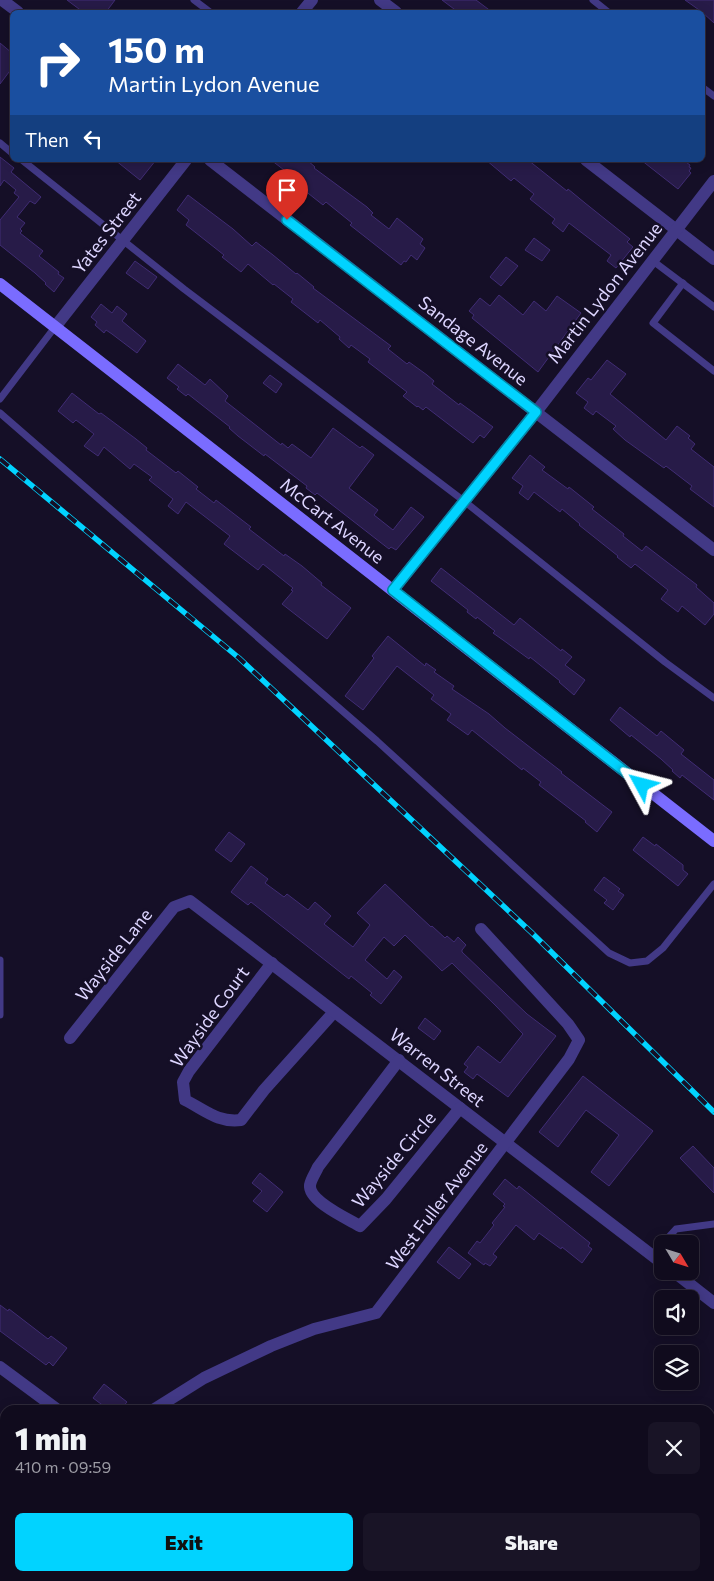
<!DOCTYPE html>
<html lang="en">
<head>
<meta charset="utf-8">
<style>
	:root { --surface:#100b1d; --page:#191426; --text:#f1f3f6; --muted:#9c9ba4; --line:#302b3b; --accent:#01d3ff }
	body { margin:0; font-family:Commissioner,sans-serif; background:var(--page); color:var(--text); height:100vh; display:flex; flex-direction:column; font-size:19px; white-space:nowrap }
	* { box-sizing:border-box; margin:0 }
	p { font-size:16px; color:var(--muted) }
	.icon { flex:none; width:28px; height:28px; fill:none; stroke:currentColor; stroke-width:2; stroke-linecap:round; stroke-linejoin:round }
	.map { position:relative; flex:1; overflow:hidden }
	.sheet { position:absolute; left:0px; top:1405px; width:715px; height:176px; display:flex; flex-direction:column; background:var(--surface); border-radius:15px 15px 0 0; box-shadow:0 2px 12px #0003,0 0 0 1px var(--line) }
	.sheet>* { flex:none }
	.banner { position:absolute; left:10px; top:10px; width:695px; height:152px; border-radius:8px; box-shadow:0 2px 12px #0003,0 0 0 1px var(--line); background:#1a4fa0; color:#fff; overflow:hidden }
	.needle { width:32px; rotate:128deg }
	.tools { position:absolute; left:654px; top:1235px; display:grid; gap:10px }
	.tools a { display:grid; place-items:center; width:45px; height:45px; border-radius:8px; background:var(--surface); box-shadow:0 2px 12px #0003,0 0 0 1px var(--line); font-size:25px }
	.pin { position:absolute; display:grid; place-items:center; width:42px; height:42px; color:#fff; margin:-51px -21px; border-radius:50% 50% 50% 0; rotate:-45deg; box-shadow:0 0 5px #0007 }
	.pin .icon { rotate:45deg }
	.me { position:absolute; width:55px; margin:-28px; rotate:308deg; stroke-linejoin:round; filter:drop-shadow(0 0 4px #0008) }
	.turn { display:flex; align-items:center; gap:18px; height:105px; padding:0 15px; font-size:22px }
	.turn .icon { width:65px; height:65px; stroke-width:2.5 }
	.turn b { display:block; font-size:35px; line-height:42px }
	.then { display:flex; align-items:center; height:48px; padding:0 15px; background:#0003; gap:10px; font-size:19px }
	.round { display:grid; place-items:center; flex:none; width:52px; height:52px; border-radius:8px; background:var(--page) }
	.overview { display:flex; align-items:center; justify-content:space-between; height:85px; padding:0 15px }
	h1 { font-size:30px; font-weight:800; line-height:38px }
	.primary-button { display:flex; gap:10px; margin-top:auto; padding:10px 15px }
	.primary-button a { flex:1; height:58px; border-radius:8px; background:var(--accent); color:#111; font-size:20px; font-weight:800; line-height:58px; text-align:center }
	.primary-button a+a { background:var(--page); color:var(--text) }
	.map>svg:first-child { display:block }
</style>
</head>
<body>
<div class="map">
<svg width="714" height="1581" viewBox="0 0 714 1581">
	<rect width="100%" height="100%" fill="#150f27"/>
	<!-- building -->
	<g fill="#271b48" stroke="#402c74">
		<path d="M67 0H115L106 12H83Z"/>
		<path d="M442 0H476L492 12H458Z"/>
		<path d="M685 0H714V23L702 12Z"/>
		<path d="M0 43 12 53V68L0 84Z"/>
		<path d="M0 157 14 168 11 172 41 197 35 204 30 201 17 217 25 223 20 229 22 231 20 233 43 251 39 256 59 272 58 274 64 278 54 292 45 284 46 283 35 273 0 245V220L19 197 14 193 16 190 4 180 0 186Z"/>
		<path d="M115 160H156L140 180Z"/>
		<path d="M271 160H307L315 167 314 168 367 207 373 213 371 215 389 229 397 218 423 239 420 244 425 248 417 260 411 255 406 262 404 261 401 265 350 225 352 223 326 202 323 205 299 186 301 183Z"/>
		<path d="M486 160H528L567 191 568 189 585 203 630 239 627 242 633 247 616 268 607 261 611 255 569 223 563 232 552 223 555 219 530 199 534 194 514 178 511 181Z"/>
		<path d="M641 160H683L690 165 689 167 691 168 689 171 691 173 678 189Z"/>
		<path d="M188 195 233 229 252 246 256 242 273 255 296 274 297 273 314 287 313 288 391 346 388 349 407 364 409 362 427 375 434 381 432 384 459 405 460 403 493 427 484 438 480 435 473 443 426 407 423 410 418 406 417 407 403 396 407 392 368 362 370 359 351 345 349 348 339 339 340 337 320 320 318 323 291 302 293 299 274 284 273 285 248 264 241 272 222 257 224 255 186 225 189 220 177 210Z"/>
		<path d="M534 238 550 250 542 261 525 250Z"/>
		<path d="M506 257 518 266 501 286 490 277Z"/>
		<path d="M135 261 157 277 148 289 126 273Z"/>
		<path d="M499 295 523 315 534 301 546 311 557 296 581 313 538 372 472 318 474 315 469 311 480 298 490 306Z"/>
		<path d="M101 304 112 313 117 306 127 314 122 321 146 341 137 353 112 334 106 330 104 333 95 325 97 322 91 317Z"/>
		<path d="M607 360 626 374 610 394 666 440 677 426 690 436 688 438 695 444 691 449 714 467V507L690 489 692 486 666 466 664 468 625 440 613 429 616 426 596 411 593 415 584 408 588 402 576 393 588 378 591 380Z"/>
		<path d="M178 364 205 385 210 379 228 396 225 401 281 445 282 443 288 448 292 444 311 458 333 428 360 448 362 446 374 455 349 488 378 510 374 515 393 530 411 507 424 517 396 550 391 547 389 549 317 493 315 495 306 488 307 486 265 454 264 456 238 436 229 428 230 427 188 394 186 396 177 389 179 387 167 378Z"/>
		<path d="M270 375 282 384 276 393 263 383Z"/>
		<path d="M72 393 99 414 101 413 136 439 147 448 146 450 176 473 178 471 198 487 196 489 214 503 216 500 251 527 249 529 284 556 285 554 302 566 322 583 321 585 351 608 327 639 282 604 293 591 291 590 293 588 263 564 258 570 224 544 230 536 186 502 178 514 168 506 173 499 149 480 152 477 134 464 130 469 104 447 98 456 84 446 94 434 76 420 73 423 58 411Z"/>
		<path d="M530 455 545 467 542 470 568 489 569 487 594 507 592 509 624 534 623 536 642 551 646 546 697 585 696 587 714 603V614L705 625 682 606 678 612 661 599 668 590 635 564 631 568 617 557 618 556 579 525 580 524 562 509 560 512 534 492 528 500 519 493 523 486 512 478Z"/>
		<path d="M441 568 514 625 520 618 561 651 562 649 572 657 565 665 585 680 574 695 559 682 560 681 530 657 529 659 503 640 493 633 495 631 477 617 476 619 467 612 468 610 431 581Z"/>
		<path d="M388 636 425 666 426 663 436 670 434 672 454 686 452 689 489 714 505 728 562 772 561 773 612 812 597 832 585 822 586 821 539 785 541 782 523 768 522 770 472 730 468 735 447 720 451 714 431 699 434 695 397 666 363 710 345 696 374 658 372 656Z"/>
		<path d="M620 707 657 736 661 731 684 750 681 754 714 780V800L682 775 680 778 672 771 673 770 661 759 631 735 630 737 610 720Z"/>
		<path d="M229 832 245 844 231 862 215 850Z"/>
		<path d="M643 837 655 846 656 844 683 865V870L688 874 678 886 633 850Z"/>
		<path d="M251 866 268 879 265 883 284 897 287 894 308 910 315 902 331 916 324 924 353 947 370 925 357 913 385 884 431 927 432 926 445 938 447 936 454 942 458 937 466 945 462 950V952L527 1014 556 1036 508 1097 477 1074 473 1079 464 1072 468 1067 464 1064 478 1046 500 1063 523 1034 495 1005 452 963 442 971 405 935 394 946 384 937 365 960 387 979 394 970 402 977 381 1004 370 995 372 993 351 976 349 979 251 902 248 905 231 892Z"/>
		<path d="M604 877 620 889 618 891 624 895 613 910 604 903 607 900 594 890Z"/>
		<path d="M425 1018 441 1031 434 1040 418 1028Z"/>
		<path d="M583 1076 653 1131 609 1186 591 1172 619 1135 586 1110 558 1147 539 1132Z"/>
		<path d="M693 1146 714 1168V1193L680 1158Z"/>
		<path d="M260 1173 283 1192 267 1212 253 1201 262 1191 252 1183Z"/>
		<path d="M505 1179 517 1189 519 1186 590 1243 588 1246 592 1249 582 1263 562 1247 561 1249 539 1233 534 1240 516 1225 493 1254 497 1257 490 1266 485 1263 484 1265 468 1253 477 1241 480 1243 494 1225 492 1223 505 1207 503 1206 505 1204 493 1194Z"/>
		<path d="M449 1247 471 1264 459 1279 437 1262Z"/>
		<path d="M0 1305 8 1311 9 1309 48 1339 51 1336 67 1348 53 1366 49 1362 46 1365 0 1331Z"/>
		<path d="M104 1384 127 1402 120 1410H109L93 1398Z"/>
	</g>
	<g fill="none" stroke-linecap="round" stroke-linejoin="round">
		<!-- service -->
		<g stroke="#423986" stroke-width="7">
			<path d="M194 0 210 12"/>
			<path d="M593 0 608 12"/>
			<path d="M702 87 714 96"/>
			<path d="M0 143 12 153"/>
			<path d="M22 160 184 289 464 501 665 662 714 698"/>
			<path d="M653 261 714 307"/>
			<path d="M683 283 653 323 714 371"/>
			<path d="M0 399 55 327"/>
			<path d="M0 413 377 741 609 953 630 963 647 961 663 948 714 884"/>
			<path d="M0 960V1015"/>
			<path d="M652 1255 676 1229 714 1224"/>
			<path d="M0 1516 3 1519"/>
		</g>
		<!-- minor -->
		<g stroke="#423986" stroke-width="12">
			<path d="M2 0 18 12"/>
			<path d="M380 0 396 12"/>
			<path d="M302 12 312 0"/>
			<path d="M210 160 714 550"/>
			<path d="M586 160 714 259"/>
			<path d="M55 327 186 160"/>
			<path d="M393 590 536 412 714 181"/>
			<path d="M272 963 189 1071 183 1082 185 1100C205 1110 218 1123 241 1120L264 1090 334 1012"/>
			<path d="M70 1038 174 907 190 901 662 1263"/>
			<path d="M399 1060 318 1167C316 1172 311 1179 310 1185 308 1201 348 1219 360 1226L386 1199 460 1108"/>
			<path d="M673 1271 714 1303"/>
			<path d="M0 1367 58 1410"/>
			<path d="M153 1410 204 1378 271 1346 314 1329 376 1313 569 1059 579 1040 568 1024 481 929"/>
			<path d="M271 1576 277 1581"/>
			<path d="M170 1581 174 1576"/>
		</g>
		<!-- secondary -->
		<path stroke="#7a6cff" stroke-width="12" d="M0 284 714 841"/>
		<defs>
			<path id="rail" d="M0 459 239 658 531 932 714 1112"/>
		</defs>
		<!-- rail casing -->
		<use href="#rail" stroke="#01d3ff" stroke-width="5.5"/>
		<!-- rail -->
		<use href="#rail" stroke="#150f27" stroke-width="4" stroke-dasharray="11" stroke-linecap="butt"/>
	</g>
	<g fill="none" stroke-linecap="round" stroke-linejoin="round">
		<defs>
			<path id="route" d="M287 220 536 412 393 590 642 785"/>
		</defs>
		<!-- route casing -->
		<use href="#route" stroke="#0189a6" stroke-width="12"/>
		<!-- route -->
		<use href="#route" stroke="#01d3ff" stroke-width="9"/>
	</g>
	<g text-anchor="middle" stroke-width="5" stroke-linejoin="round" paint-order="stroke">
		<!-- street labels -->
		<g font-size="18" fill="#ddd5ff" stroke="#150f27">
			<text transform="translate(107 233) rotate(-52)" y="6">Yates Street</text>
			<text transform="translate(605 293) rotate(-52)" y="6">Martin Lydon Avenue</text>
			<text transform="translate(473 341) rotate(38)" y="6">Sandage Avenue</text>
			<text transform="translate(332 521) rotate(38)" y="6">McCart Avenue</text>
			<text transform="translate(114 955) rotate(-52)" y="6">Wayside Lane</text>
			<text transform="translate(210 1017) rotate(-54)" y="6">Wayside Court</text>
			<text transform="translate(437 1068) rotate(38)" y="6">Warren Street</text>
			<text transform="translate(394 1160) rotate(-50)" y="6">Wayside Circle</text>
			<text transform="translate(437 1206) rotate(-53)" y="6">West Fuller Avenue</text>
		</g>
	</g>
</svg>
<div class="tools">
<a><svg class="needle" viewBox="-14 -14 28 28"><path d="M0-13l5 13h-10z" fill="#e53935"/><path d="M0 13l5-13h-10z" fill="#9c9ba4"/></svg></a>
<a><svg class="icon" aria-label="sound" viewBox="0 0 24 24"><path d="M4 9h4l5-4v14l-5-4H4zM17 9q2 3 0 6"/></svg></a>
<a><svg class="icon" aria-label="layers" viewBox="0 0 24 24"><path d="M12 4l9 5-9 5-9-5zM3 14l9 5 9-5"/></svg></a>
</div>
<div class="pin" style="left:287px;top:220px;background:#d93025"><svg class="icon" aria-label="arrive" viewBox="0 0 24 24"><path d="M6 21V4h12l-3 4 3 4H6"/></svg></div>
<svg class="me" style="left:642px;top:785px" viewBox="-20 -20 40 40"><path d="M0-17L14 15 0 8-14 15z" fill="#01d3ff" stroke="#fff" stroke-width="4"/></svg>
<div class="banner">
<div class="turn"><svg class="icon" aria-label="right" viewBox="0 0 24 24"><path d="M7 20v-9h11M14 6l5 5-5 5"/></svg><div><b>150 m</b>Martin Lydon Avenue</div></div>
<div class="then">Then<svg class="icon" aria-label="left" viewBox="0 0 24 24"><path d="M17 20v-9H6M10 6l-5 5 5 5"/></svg></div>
</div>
<section class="sheet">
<div class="overview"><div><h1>1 min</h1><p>410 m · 09:59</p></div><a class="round"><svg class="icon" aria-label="close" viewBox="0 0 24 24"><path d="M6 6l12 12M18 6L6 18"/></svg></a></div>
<div class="primary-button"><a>Exit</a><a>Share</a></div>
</section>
</div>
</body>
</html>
